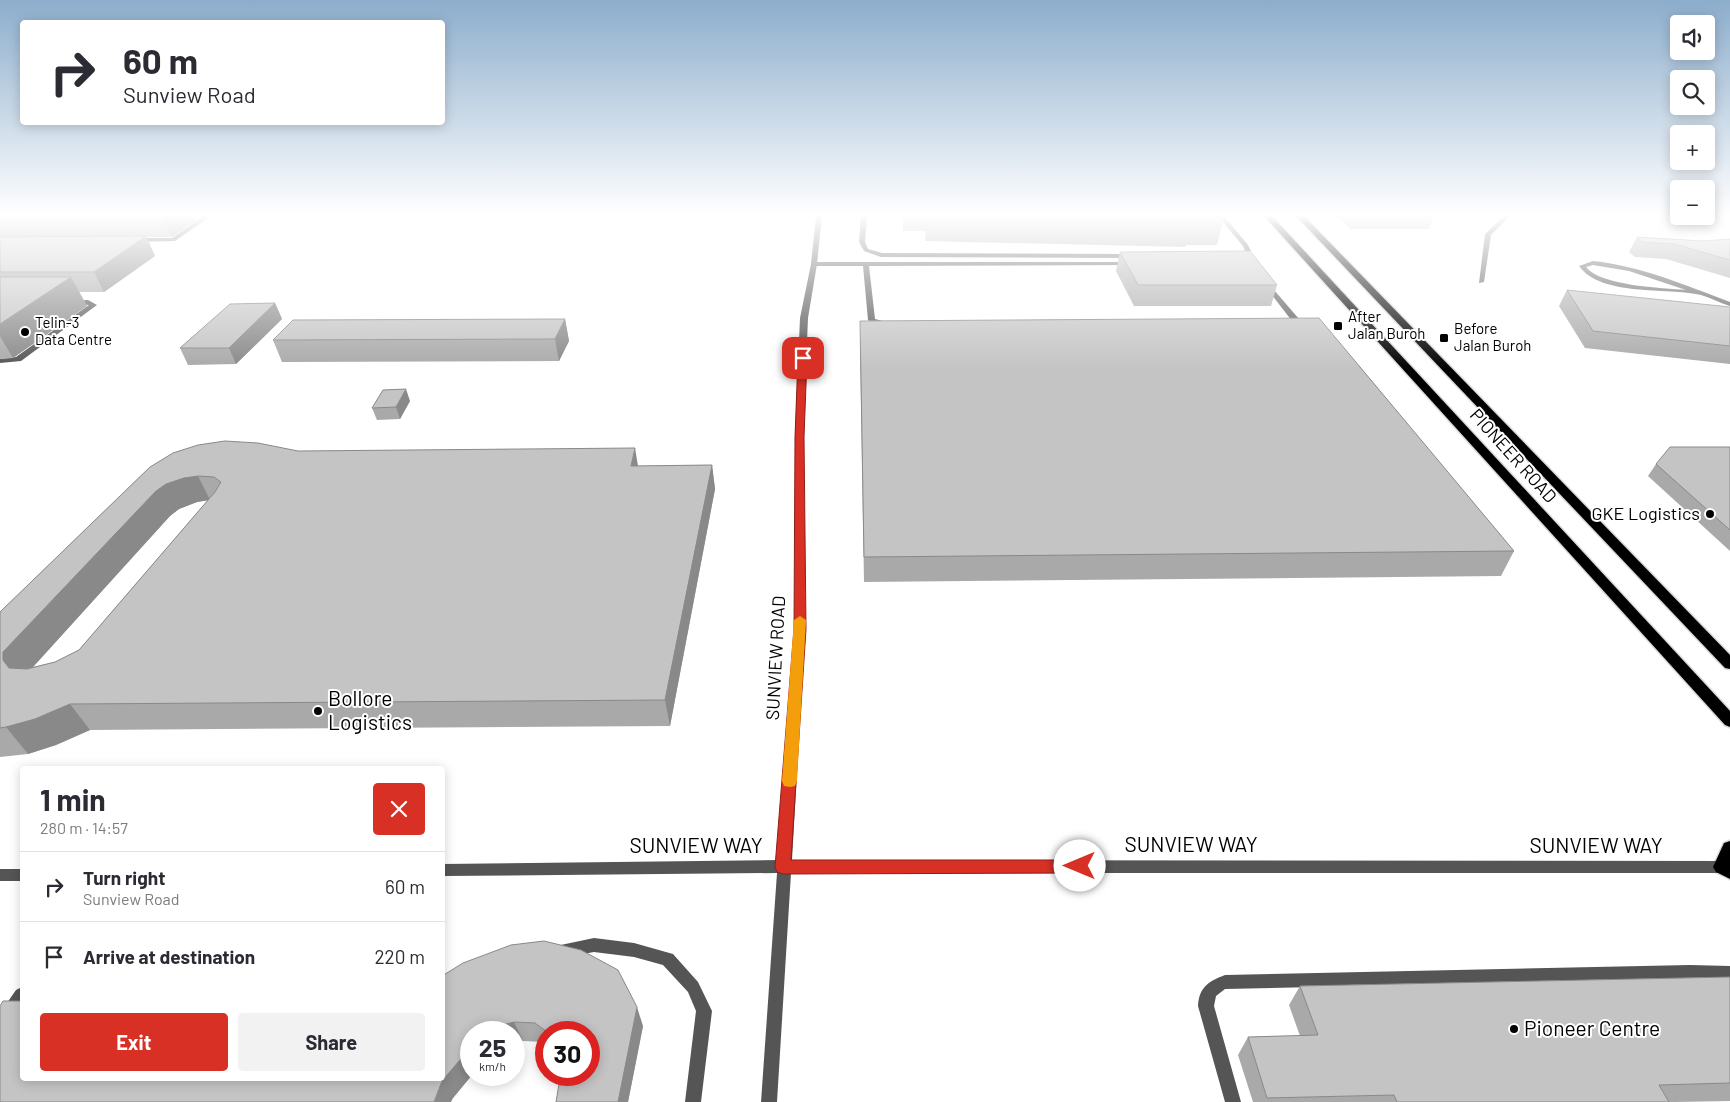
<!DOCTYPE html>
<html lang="en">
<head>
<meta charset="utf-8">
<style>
	:root { --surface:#fff; --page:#f2f2f3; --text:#2b2b33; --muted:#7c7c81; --line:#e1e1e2; --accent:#d93025 }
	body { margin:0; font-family:Barlow,sans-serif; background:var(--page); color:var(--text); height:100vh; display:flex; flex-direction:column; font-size:19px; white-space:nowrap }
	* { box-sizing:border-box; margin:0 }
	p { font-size:16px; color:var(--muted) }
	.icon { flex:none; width:28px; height:28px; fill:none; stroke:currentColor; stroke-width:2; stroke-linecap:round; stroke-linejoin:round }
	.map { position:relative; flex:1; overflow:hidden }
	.details { position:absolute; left:20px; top:766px; width:425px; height:315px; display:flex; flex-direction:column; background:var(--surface); border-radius:5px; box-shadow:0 2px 12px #0003 }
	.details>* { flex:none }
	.top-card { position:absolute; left:20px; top:20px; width:425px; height:105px; border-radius:5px; box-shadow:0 2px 12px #0003; background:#fff; color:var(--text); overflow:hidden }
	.buttons { position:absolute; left:1670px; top:15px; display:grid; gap:10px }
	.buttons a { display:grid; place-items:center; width:45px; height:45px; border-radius:5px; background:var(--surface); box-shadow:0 2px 12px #0003; font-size:25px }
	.speed { position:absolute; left:460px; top:1021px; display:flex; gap:10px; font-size:25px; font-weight:700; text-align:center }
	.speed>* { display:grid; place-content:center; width:65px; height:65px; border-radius:50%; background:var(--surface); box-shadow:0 2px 12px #0003; line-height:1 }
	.speed small { font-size:12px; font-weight:400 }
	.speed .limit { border:8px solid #d22; background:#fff; color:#111 }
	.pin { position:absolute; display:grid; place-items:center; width:42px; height:42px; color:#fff; margin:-21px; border-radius:10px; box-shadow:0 2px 8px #0006 }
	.me { position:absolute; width:55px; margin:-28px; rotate:270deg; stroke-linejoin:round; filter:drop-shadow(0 0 4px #0008) }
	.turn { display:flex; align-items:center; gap:18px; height:105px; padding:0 20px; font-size:22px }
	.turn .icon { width:65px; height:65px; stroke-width:2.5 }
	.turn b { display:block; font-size:35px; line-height:42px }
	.round { display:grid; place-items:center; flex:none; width:52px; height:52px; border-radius:5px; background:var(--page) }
	.headline { display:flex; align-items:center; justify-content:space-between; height:85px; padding:0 20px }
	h1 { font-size:30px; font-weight:700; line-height:38px }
	.cta { display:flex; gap:10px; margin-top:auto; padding:10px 20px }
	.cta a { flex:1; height:58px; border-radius:5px; background:var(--accent); color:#fff; font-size:20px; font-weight:700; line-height:58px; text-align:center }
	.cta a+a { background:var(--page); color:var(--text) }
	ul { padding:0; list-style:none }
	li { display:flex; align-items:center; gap:15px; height:70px; padding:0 20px; border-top:1px solid var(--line) }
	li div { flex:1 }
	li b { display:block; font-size:19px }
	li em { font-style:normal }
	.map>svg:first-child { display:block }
</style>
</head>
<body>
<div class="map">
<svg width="1730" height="1102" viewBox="0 0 1730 1102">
	<rect width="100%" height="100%" fill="#fff"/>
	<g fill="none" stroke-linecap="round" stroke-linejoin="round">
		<defs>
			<g id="primary">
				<path d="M1264 216H1272L1730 711V727L1725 725Z"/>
				<path d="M1296 216H1304L1730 655V669L1725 668Z"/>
				<path d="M1730 841V879L1716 872 1713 867 1724 843Z"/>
			</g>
		</defs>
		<!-- primary casing -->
		<use href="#primary" stroke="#dbdbdb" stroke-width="3"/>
		<!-- lane -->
		<g fill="#555" fill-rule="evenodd">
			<path d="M204 216H211L175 241 136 242 133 240 136 238H172Z"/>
			<path d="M861 216H867L865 242 868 249 882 253 1132 254 1135 256 1132 258 881 257 864 251 859 242Z"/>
			<path d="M1218 216H1224L1248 245 1251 251 1248 255 1234 257V255L1245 251 1243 246Z"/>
			<path d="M1504 216H1510L1491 235 1484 282 1479 283 1485 234Z"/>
			<path d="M1130 262 1132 263V265L869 266 875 319 887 322V326C880 327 873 325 868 320L863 266H814L811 264 814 262Z"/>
			<path d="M1265 284H1269L1299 319 1300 321 1297 326 1285 327V323L1292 321 1265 286Z"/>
			<path d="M88 300 97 305 21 361 0 363V359L16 357 89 305 71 304 69 303V301Z"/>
			<path d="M594 938 634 943 673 954 698 982 712 1011 701 1102H685L696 1011 688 992 663 965 634 957 594 952 561 958 556 956 553 951 556 946Z"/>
			<path d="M1690 965 1730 966V980L1690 979 1225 989 1216 996 1214 1006 1241 1102H1225L1198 1006C1199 987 1209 981 1225 975Z"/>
			<path d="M22 987V1008L6 1033 0 1035V1013L16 990Z"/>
		</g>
		<!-- street -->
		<g fill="#555" fill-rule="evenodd">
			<path d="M816 216H822L817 264 808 318 803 437 805 629 792 860 1730 861V873H791L777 1102H761L777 873 442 876V864L778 860 795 629V437L800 318 811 264Z"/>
			<path d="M1593 261C1641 266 1685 285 1730 302V306C1720 303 1711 298 1701 295 1667 287 1601 297 1579 266ZM1593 265 1629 271 1686 290C1663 288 1600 286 1586 267Z"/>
			<rect x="0" y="869" width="22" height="12"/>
		</g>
		<!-- primary -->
		<use href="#primary" fill="#000" fill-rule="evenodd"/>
	</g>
	<!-- wall -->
	<g fill="#a9a9a9" fill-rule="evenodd">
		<path d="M0 216H196L197 220 172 237H146L155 256 104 292H79L87 306 13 358 0 359Z"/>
		<path d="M903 216H1224L1217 245H1186L1185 247 925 241 926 231H903Z"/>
		<path d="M1337 216H1434L1429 229H1350Z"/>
		<path d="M1637 237 1703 241 1730 239V278L1666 259 1635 257 1629 252Z"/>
		<path d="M1120 252 1277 285 1271 306H1134L1116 271Z"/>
		<path d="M1567 290 1730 307V364L1585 348 1559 306Z"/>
		<path d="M275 303 282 319 236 364 188 365 180 348Z"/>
		<path d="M565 319 569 341 559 361 282 362 273 340Z"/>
		<path d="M860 342 1514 551 1501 576 864 582Z"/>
		<path d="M410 401 400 419 377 420 372 408Z"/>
		<path d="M1730 447V551L1648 476 1656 464Z"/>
		<path d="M298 451 638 466 712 465 715 489 670 726 90 730 56 745 28 754 0 757V612L150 467ZM208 500 79 650 55 662 33 667 170 516 179 509 197 502Z"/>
		<path d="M442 976 643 1026 628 1102H556L589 1032H546V1044L544 1042 523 1041 514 1043V1032L471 1075H472L453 1098 442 1079Z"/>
		<path d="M1730 977V1101L1676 1102H1253L1238 1055 1248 1037 1300 1036 1289 1005 1300 986Z"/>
	</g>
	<!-- shaded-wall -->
	<g fill="#898989">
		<path d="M162 216H196L197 220 172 237Z"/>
		<path d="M146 236 155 256 104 292 94 272Z"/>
		<path d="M71 277 87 306 13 358 0 336V324Z"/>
		<path d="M275 303 282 319 236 364 229 348Z"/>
		<path d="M565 319 569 341 559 361 555 339Z"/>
		<path d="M406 389 410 401 400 419 396 407Z"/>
		<path d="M635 448 639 472 631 466Z"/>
		<path d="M712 465 715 489 670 726 665 700Z"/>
		<path d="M198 476 210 500 197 502 179 509 170 516 23 678V686L3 660V652L156 491 166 484 184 478Z"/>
		<path d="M70 704 90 730 56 745 28 754 6 727Z"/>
		<path d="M637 1007 643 1026 628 1102H618Z"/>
		<path d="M514 1022 523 1041 514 1043V1032H489L495 1027Z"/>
		<path d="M471 1047V1075H472L453 1098 451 1102H434L442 1081Z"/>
	</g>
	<!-- building -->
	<g fill="#c4c4c4" stroke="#898989" fill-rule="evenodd">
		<path d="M146 236 94 272H0V237Z"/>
		<path d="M1637 237 1703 241 1730 239V260L1674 244 1642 242Z"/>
		<path d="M1250 251 1277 285H1138L1120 252Z"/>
		<path d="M0 277H71L0 324Z"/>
		<path d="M1567 290 1730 307V346L1593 331Z"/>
		<path d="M275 303 229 348H180L230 304Z"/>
		<path d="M1319 318 1514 551 864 557 860 321Z"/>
		<path d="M565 319 555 339 273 340 293 320Z"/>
		<path d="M406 389 396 407 372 408 383 390Z"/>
		<path d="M225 441 258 443 298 451 635 448 631 466 712 465 665 700 70 704 35 719 6 727 0 728V612L150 467 173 453 198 445ZM198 476 214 477 221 482 215 492 79 650 55 662 27 669 9 668 3 660V652L156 491 166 484 184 478Z"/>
		<path d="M1670 447H1730V530L1656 464Z"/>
		<path d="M544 941 581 950 618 970 637 1007 618 1102H556L559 1084V1075H589V1032H547L535 1023 514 1022 495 1027 489 1032H471V1047L442 1081 434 1102H0V1006L3 1001H22V1079H442V976L463 963 511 945Z"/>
		<path d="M1730 977V1083L1659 1085 1669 1102H1397L1394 1095 1267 1098 1248 1037 1318 1035 1300 986Z"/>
	</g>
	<!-- sky -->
	<linearGradient id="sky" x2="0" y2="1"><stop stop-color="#8cadcc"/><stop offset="0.58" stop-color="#fff"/><stop offset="1" stop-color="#fff" stop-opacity="0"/></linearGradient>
	<rect width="1730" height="370" fill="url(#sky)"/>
	<!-- route -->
	<path fill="#d93025" stroke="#8d1f18" d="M803 355 807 358 804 437 806 629 791 860H1080L1085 862 1088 866 1085 871 1080 873 783 874 777 872 775 867 794 629 795 437 798 358Z"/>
	<!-- slow -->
	<path fill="#f59e0b" d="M800 616 806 620 797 781 795 786 790 787 784 786 782 781 794 620Z"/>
	<!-- markers -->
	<g fill="#000" stroke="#fff" stroke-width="2">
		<rect x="1333" y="321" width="10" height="10" rx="2.5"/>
		<circle cx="25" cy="332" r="5"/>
		<rect x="1439" y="333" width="10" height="10" rx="2.5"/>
		<circle cx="1710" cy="514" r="5"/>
		<circle cx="318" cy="711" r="5"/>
		<circle cx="1514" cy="1029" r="5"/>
	</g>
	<g text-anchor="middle" stroke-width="4" stroke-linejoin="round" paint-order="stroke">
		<!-- far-poi labels -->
		<g font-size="15" fill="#000" stroke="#fff" text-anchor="start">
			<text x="1348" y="322">After<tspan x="1348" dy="17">Jalan Buroh</tspan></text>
			<text x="35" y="328">Telin-3<tspan x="35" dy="17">Data Centre</tspan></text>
			<text x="1454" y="334">Before<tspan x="1454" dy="17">Jalan Buroh</tspan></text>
		</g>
		<!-- street labels -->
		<g font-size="18" fill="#000" stroke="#fff">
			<text transform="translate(1513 456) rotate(48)" y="6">PIONEER ROAD</text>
			<text transform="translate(776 658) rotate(-87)" y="6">SUNVIEW ROAD</text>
		</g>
		<!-- poi labels -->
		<g font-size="18" fill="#000" stroke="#fff" text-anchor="end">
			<text x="1700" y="520">GKE Logistics</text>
		</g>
		<!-- near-poi labels -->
		<g font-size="21" fill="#000" stroke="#fff" text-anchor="start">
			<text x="328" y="706">Bollore<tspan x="328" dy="24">Logistics</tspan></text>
			<text x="1524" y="1036">Pioneer Centre</text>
		</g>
		<!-- near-street labels -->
		<g font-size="21" fill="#000" stroke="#fff">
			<text x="1191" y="852">SUNVIEW WAY</text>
			<text x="696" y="853">SUNVIEW WAY</text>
			<text x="1596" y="853">SUNVIEW WAY</text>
		</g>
	</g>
</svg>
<div class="buttons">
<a><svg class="icon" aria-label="sound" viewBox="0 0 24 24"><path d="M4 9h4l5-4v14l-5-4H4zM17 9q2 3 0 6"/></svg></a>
<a><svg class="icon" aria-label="search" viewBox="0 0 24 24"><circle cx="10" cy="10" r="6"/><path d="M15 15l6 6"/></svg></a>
<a>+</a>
<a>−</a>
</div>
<div class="speed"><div>25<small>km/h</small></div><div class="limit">30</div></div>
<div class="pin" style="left:803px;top:358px;background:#d93025"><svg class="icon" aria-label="arrive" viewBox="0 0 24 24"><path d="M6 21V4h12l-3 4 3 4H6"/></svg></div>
<svg class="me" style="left:1080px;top:866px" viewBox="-20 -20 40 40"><circle r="19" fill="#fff"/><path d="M0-13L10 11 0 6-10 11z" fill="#d93025"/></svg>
<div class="top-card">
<div class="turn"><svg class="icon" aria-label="right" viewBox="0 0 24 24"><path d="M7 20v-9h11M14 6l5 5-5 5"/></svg><div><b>60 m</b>Sunview Road</div></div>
</div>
<section class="details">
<div class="headline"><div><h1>1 min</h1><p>280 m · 14:57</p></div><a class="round" style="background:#d93025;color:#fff"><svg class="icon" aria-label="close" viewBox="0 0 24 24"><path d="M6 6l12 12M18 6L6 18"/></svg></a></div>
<ul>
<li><svg class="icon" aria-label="right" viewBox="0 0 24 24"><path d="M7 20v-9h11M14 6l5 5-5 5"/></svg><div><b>Turn right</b><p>Sunview Road</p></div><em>60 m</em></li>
<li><svg class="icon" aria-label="arrive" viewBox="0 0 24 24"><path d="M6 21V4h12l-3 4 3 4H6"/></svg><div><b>Arrive at destination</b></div><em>220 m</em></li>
</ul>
<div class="cta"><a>Exit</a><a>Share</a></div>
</section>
</div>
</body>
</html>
